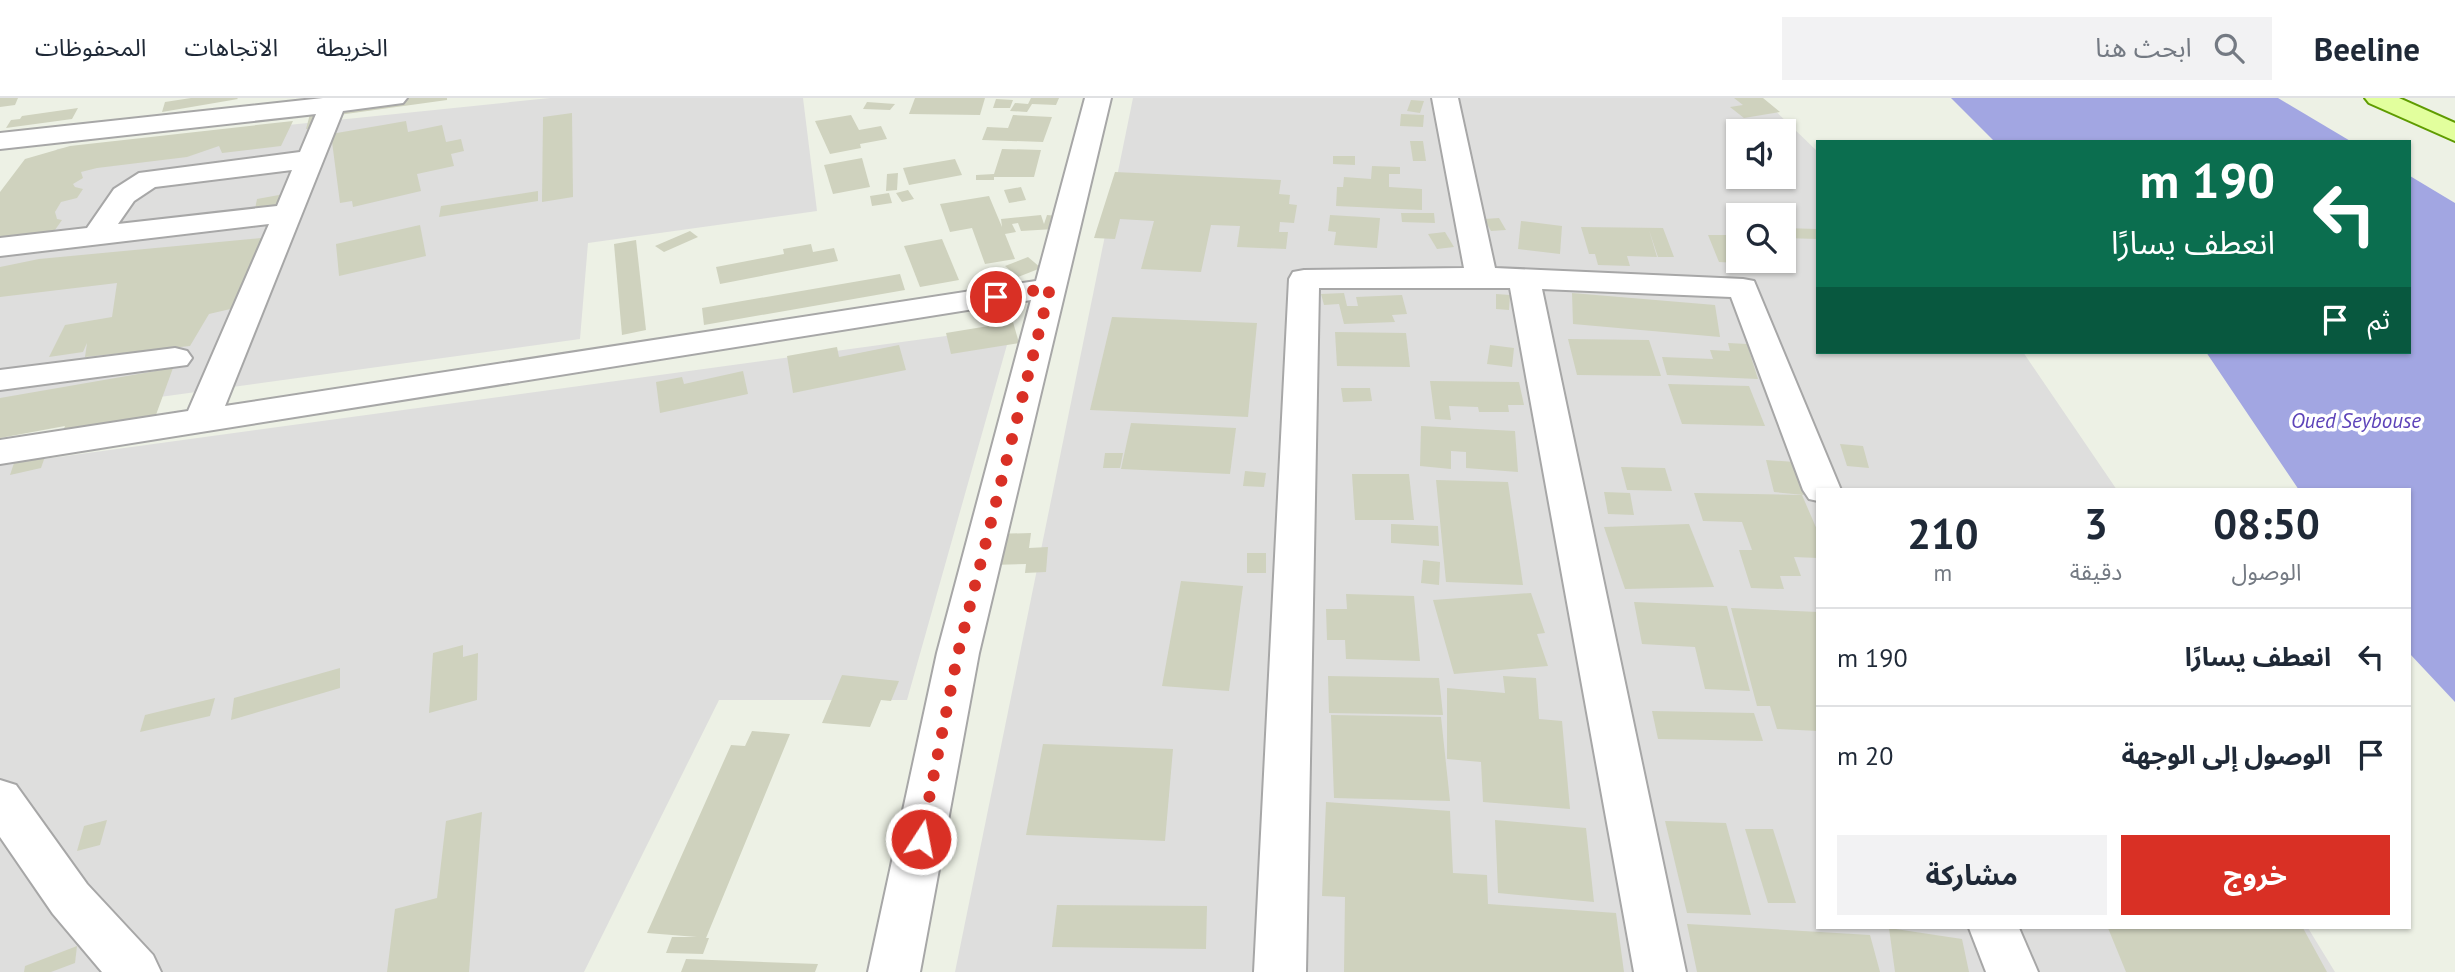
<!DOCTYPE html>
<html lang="ar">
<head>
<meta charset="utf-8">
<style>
	:root { --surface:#fff; --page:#f2f2f3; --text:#1f2937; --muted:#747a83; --line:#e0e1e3; --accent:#d93025 }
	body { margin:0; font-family:"PT Sans","Noto Sans Arabic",sans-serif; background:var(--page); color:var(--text); direction:rtl; height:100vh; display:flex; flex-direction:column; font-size:26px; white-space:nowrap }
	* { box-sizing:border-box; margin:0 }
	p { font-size:23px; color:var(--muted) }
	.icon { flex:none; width:38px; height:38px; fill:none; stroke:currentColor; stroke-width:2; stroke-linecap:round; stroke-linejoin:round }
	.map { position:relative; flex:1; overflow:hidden; direction:ltr }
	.details { position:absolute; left:1816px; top:390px; width:595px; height:441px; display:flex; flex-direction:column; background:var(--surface); border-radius:0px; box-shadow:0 2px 5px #0004; direction:rtl }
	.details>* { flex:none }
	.hud { position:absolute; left:1816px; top:42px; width:595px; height:214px; border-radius:0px; box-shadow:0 2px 5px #0004; direction:rtl; background:#0b6e4f; color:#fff; overflow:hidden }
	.controls { position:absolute; left:1726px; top:21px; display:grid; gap:14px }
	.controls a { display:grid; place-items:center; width:70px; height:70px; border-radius:0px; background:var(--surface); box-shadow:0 2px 5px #0004; font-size:35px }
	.pin { position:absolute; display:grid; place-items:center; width:60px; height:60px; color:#fff; margin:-30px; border:4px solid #fff; border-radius:50%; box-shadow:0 2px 7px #0007 }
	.me { position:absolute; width:77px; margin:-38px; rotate:11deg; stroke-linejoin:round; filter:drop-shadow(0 0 5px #0008) }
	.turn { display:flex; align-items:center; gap:24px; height:147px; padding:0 21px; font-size:32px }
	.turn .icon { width:91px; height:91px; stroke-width:2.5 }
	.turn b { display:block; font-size:49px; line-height:60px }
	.then { display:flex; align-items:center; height:66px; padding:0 21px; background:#0003; gap:14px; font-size:26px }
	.eta { display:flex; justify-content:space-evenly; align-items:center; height:119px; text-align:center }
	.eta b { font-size:42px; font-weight:700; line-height:49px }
	.action { display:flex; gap:14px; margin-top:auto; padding:14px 21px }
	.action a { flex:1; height:80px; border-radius:0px; background:var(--accent); color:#fff; font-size:28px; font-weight:700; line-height:80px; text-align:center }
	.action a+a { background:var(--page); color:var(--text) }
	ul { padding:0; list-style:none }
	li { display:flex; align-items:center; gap:21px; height:98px; padding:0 21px; border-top:2px solid var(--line) }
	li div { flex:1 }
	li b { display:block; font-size:26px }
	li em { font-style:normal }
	header { display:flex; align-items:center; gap:42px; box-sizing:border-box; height:98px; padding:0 35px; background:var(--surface); border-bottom:2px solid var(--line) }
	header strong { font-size:33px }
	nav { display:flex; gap:38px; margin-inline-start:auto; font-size:24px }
	.search { width:490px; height:63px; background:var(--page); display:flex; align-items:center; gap:18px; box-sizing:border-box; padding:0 24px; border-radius:0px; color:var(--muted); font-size:26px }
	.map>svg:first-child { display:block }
</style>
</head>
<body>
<header>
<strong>Beeline</strong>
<div class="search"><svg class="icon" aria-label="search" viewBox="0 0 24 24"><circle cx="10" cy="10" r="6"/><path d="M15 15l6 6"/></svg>ابحث هنا</div>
<nav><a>الخريطة</a><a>الاتجاهات</a><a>المحفوظات</a></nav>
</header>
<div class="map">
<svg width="2455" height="874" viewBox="0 0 2455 874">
	<rect width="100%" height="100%" fill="#edf1e5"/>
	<!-- residential -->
	<g fill="#dededd" fill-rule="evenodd">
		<path d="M550 0H803L817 113 588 145 580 241 0 321V134L57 51Z"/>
		<path d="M1133 0H1762L1818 54V254H2023L2117 392H1818V830H2308L2335 874H955ZM1738 33H1783V79H1738ZM1738 117H1783V163H1738Z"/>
		<path d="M1012 229 907 602H719L584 874H0V367Z"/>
	</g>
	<!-- water -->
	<g fill="#a2a6e2">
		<path d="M1951 0H2278L2352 44H1995Z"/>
		<path d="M2410 78 2455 105V604L2410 556V392H2299L2206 254H2410Z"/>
	</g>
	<!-- building -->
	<g fill="#cfd2be">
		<path d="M0 0H18L15 7 0 9Z"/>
		<path d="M191 0H237L238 1 162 14 165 4Z"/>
		<path d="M354 0H447V2L324 19 322 29 306 31 310 16Z"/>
		<path d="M915 0H985L980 17 909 16Z"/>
		<path d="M1031 0H1059L1056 7 1032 6 1027 14 1010 13 1015 5 1028 6Z"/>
		<path d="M1734 0H1763L1780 14 1744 20 1730 9 1743 7Z"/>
		<path d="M996 1 1013 2 1010 10H993Z"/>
		<path d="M1411 2 1424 3 1420 15 1407 13Z"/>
		<path d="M867 4 895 6 890 12 863 11Z"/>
		<path d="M78 10 72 21 6 30 11 22 20 21 22 18Z"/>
		<path d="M572 15 573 99 542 104 543 19Z"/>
		<path d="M1401 16 1424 17 1423 29 1400 28Z"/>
		<path d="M851 17 859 32 881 28 887 41 860 46 861 50 830 56 815 23Z"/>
		<path d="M1013 17 1052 19 1043 44 982 42 987 29 1008 30Z"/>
		<path d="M293 23 281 48 222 55 219 48 187 59 97 70 81 74 83 80 73 86 75 89 83 91 77 100 61 104 55 114 57 121 62 122 55 132 0 141V94L25 61 70 48Z"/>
		<path d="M406 23 408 34 442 27 446 44 461 41 464 53 451 56 454 68 417 76 421 93 353 109 352 103 340 105 331 36Z"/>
		<path d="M1410 43H1423L1426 63H1413Z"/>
		<path d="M1002 51 1041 52 1034 79H994V82H976V77L994 76Z"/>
		<path d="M1333 58H1355V67L1333 66Z"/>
		<path d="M862 60 870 89 833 96 824 67Z"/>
		<path d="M955 61 962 77 909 87 903 70Z"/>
		<path d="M1372 68 1400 69V76H1389V89L1422 91V112L1336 108 1337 89H1343L1344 79 1371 81Z"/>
		<path d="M1115 74 1281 82 1279 96 1290 97 1289 106 1297 107 1294 125 1280 124 1279 134H1288L1286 151 1237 149 1240 128 1211 127 1201 174 1141 171 1154 123 1120 121 1115 141 1094 140Z"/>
		<path d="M898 75 897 92 886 93 887 76Z"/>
		<path d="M1021 89 1026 102 1009 105 1004 92Z"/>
		<path d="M908 92 914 101 902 104 896 95Z"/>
		<path d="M538 93V103L439 119 441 108Z"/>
		<path d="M290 95 289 104 255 111 257 101Z"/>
		<path d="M889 95 892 105 872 108 870 98Z"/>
		<path d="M989 98 1002 129 1001 121 1041 117 1044 126 1047 117 1058 118 1054 131 1021 133 1018 125 1012 126 1016 134 1005 136 1015 161 985 166 972 130 950 134 940 106Z"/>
		<path d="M1401 115H1434L1435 125 1402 124Z"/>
		<path d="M1330 117 1380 120 1377 150 1334 147 1336 134 1328 133Z"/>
		<path d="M1499 120 1506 132 1491 133 1484 121Z"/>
		<path d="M1521 123 1562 128 1560 156 1518 151Z"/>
		<path d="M420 127 426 158 339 178 336 146Z"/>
		<path d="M1581 129 1663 130 1674 159H1658L1649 132 1657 159 1627 158 1630 168 1598 167 1595 156H1589Z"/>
		<path d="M1783 130 1818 131V141L1783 140Z"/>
		<path d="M690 133 698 139 664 154 655 148Z"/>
		<path d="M1445 134 1454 149 1437 151 1428 136Z"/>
		<path d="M1708 137H1738V165L1719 164Z"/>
		<path d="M261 140V170L239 209 209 216 190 248 85 259 87 245 83 254 49 259 65 227 112 219 117 185 0 199V169L39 161Z"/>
		<path d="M942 141 959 182 920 189 904 148Z"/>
		<path d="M636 142 646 232 622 237 614 146Z"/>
		<path d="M811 146 813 154 834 150 838 163 720 186 716 169 784 156 783 151Z"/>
		<path d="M1028 159 1041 170 1018 179 1005 168Z"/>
		<path d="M900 176 905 192 704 227 702 210Z"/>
		<path d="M1344 195 1347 208H1358L1356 199 1402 197 1407 216 1392 217 1395 224 1344 226 1339 206 1324 207 1321 196Z"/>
		<path d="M1572 195 1715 207 1720 239 1573 226Z"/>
		<path d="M1496 196 1510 197 1509 212 1496 211Z"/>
		<path d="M1112 219 1257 225 1248 319 1090 312Z"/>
		<path d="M1013 224 1019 245 951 256 946 235Z"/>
		<path d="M1335 234 1406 235 1410 269 1337 268Z"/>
		<path d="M1568 241 1649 242 1661 278 1577 277Z"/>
		<path d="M1728 245 1747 246 1758 281 1667 277 1662 259 1713 261 1710 252 1730 253Z"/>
		<path d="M899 247 906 272 793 295 787 258 837 249 839 259Z"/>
		<path d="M1490 247 1514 250 1512 269 1487 266Z"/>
		<path d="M173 270 153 325 59 342 65 328 0 340V300Z"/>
		<path d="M743 273 748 296 660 315 656 284 682 279 684 286Z"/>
		<path d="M1430 283 1519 284 1524 307H1508L1509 314H1479L1478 309 1449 308 1451 322 1435 321Z"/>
		<path d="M1668 286 1749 288 1765 328 1682 326Z"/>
		<path d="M1341 290H1370L1372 303 1343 304Z"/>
		<path d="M1131 325 1236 330 1230 376 1121 371Z"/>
		<path d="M1421 328 1515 333 1518 374 1466 370V354L1451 353V371L1420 368Z"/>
		<path d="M1840 346 1863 348 1869 370 1847 368Z"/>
		<path d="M48 350 41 370 10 377 17 356Z"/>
		<path d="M1105 355H1123L1120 370H1103Z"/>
		<path d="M1766 362 1795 364 1804 397 1774 394Z"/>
		<path d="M1621 369 1665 370 1672 393 1627 392Z"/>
		<path d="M1245 373 1266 375 1264 389 1243 388Z"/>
		<path d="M1352 376H1409L1414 422H1355Z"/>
		<path d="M1436 382 1508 384 1523 487 1446 484Z"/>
		<path d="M1604 394 1630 395 1634 417 1608 416Z"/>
		<path d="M1694 395 1802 397 1818 434V460L1794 459 1801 478H1780L1784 491 1751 490 1739 452H1752L1742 424 1703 423Z"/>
		<path d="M1391 426 1438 428 1439 448 1391 445Z"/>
		<path d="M1689 426 1714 489 1625 491 1604 429Z"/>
		<path d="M1031 435 1029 450 1048 449 1046 474 1025 475 1026 466 990 467 994 436Z"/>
		<rect x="1247" y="455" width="19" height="20"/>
		<path d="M1423 462 1440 464 1439 487 1421 485Z"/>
		<path d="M1181 483 1243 488 1229 593 1162 588Z"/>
		<path d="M1531 495 1545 535 1537 536 1548 568 1454 576 1433 502Z"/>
		<path d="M1346 496 1414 498 1420 563 1346 561 1345 542H1327L1326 511H1347Z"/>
		<path d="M1634 504 1727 508 1750 593 1705 591 1695 549 1642 546Z"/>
		<path d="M1731 510 1818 514V633L1777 631 1770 608H1757Z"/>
		<path d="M463 547V559L478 555 477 602 429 615 433 555Z"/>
		<path d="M340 570V590L231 622 234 600Z"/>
		<path d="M842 577 899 583 891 603 881 602 870 629 822 625Z"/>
		<path d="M1328 578 1439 580 1443 617 1329 615Z"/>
		<path d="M1503 578 1536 580 1539 621 1562 623 1570 711 1483 704 1481 664 1447 661V590L1505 595Z"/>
		<path d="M215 600 210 618 140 634 145 617Z"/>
		<path d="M1652 613 1754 615 1763 643 1658 641Z"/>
		<path d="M1331 617 1441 619 1450 703 1334 700Z"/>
		<path d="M752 633 790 636 706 840H709L703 856 666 855 672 839H697L647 835 731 647 745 648Z"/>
		<path d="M1043 646 1173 651 1165 743 1026 737Z"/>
		<path d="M1326 704 1450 713 1453 775 1487 777 1488 806 1616 815 1624 874H1344L1345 799 1322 798Z"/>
		<path d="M482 714 469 874H387L395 811 437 800 446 723Z"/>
		<path d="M107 722 100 747 77 753 84 728Z"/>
		<path d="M1495 722 1586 730 1594 804 1498 795Z"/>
		<path d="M1665 723 1726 725 1751 817 1687 815Z"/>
		<path d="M1745 731H1773L1796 805H1768Z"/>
		<path d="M1057 807 1207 808 1206 851 1052 849Z"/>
		<path d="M1687 826 1870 837 1880 874H1697Z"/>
		<path d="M1889 830 1962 841 1969 874H1895Z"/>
		<path d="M2108 830H2303L2327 874H2126Z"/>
		<path d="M77 848 75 865 51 874H24L25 868Z"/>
		<path d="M686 861 818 866 815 874H681Z"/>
	</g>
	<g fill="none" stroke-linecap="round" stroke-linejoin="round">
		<defs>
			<g id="minor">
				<path d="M323 0H407L403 5 343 13 225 308 1036 183 1085 0H1111L979 555 920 874H868L937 555 1031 202 0 366V342L188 313 269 126 0 158V140L87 130 114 91 139 75 300 54 316 16 0 51V35ZM292 72 277 108 118 126 134 103 155 89Z"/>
				<path d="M1432 0H1458L1495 170 1743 181 1754 183 1841 392H1818V403L1809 401 1803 392 1731 199 1542 191 1686 874H1634L1510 190H1319L1306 874H1254L1289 181 1293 174 1304 172 1464 170Z"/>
				<path d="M175 250 187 253 192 260 187 267 0 292V272Z"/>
				<path d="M0 682 16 687 87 786 153 857 161 874H102L53 816 0 739Z"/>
				<path d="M1969 830H2019L2038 874H1986Z"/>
			</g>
			<path id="major" d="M2365 0H2399L2455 25V43L2369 5Z"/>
		</defs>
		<!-- minor casing -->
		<use href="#minor" stroke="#a7a7a7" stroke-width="4"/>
		<!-- major casing -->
		<use href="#major" stroke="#5f9c00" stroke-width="4"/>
		<!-- minor -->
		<use href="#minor" fill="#fff" fill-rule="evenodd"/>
		<!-- major -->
		<use href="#major" fill="#e2ff9d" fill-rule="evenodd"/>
	</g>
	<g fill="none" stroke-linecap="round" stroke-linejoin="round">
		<!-- route -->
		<path stroke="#d93025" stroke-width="12" stroke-dasharray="0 21.6" d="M921 741 958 555 1050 190 996 199"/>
	</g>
	<g text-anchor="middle" stroke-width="7" stroke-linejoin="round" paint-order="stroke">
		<!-- water labels -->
		<g font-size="21" font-style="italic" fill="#5d43b9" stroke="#fff">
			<text x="2356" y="330">Oued Seybouse</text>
		</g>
	</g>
</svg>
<div class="controls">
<a><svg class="icon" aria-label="sound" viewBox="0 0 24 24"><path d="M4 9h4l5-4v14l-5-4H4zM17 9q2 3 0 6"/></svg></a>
<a><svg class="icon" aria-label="search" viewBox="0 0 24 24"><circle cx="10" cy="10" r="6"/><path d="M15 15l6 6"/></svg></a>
</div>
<div class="pin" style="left:996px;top:199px;background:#d93025"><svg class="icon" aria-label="arrive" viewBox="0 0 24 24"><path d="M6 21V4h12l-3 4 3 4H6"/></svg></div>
<svg class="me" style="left:921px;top:741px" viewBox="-20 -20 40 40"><circle r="17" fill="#d93025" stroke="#fff" stroke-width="3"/><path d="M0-11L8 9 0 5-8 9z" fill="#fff"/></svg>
<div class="hud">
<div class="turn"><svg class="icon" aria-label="left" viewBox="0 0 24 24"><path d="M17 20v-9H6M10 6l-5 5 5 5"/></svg><div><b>190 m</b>انعطف يسارًا</div></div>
<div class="then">ثم<svg class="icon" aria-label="arrive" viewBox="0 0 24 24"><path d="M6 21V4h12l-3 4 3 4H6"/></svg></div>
</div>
<section class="details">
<div class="eta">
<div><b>08:50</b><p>الوصول</p></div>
<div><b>3</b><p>دقيقة</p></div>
<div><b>210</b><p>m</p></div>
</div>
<ul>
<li><svg class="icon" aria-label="left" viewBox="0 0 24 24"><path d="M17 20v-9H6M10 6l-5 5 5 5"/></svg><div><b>انعطف يسارًا</b></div><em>190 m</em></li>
<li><svg class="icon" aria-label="arrive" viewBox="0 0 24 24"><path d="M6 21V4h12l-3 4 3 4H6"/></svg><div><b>الوصول إلى الوجهة</b></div><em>20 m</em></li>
</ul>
<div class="action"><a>خروج</a><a>مشاركة</a></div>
</section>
</div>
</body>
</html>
